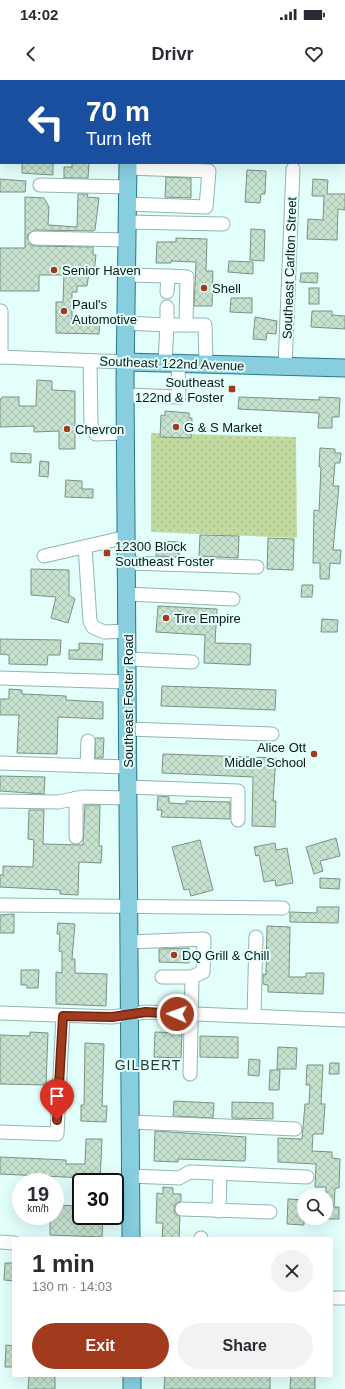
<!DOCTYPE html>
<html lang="en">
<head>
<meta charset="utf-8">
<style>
	:root { --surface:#fff; --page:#f2f2f3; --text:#2b2b33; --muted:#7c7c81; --accent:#a23a1e }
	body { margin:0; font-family:Helvetica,sans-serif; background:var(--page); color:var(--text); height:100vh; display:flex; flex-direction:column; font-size:15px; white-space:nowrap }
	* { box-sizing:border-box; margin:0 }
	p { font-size:13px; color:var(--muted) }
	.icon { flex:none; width:22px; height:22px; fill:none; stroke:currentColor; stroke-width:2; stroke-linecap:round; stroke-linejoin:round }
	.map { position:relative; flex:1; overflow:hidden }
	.drawer { position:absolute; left:12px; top:1157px; width:321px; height:140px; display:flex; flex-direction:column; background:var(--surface); border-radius:4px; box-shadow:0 4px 16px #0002 }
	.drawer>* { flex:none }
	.banner { position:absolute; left:0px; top:0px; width:345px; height:84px; box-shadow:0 4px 16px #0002; background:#1a4fa0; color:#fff; overflow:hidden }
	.controls { position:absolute; left:297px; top:1109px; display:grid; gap:8px }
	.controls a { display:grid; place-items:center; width:36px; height:36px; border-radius:50%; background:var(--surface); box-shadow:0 4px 16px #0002; font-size:20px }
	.speed { position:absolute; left:12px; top:1093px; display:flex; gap:8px; font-size:20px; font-weight:700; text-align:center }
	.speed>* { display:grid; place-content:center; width:52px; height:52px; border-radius:50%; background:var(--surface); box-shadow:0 4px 16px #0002; line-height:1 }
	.speed small { font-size:10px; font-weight:400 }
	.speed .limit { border:2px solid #111; border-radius:6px; background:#fff; color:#111 }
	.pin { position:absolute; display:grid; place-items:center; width:34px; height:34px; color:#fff; margin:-41px -17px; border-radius:50% 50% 50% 0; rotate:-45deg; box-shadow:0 0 4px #0007 }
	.pin .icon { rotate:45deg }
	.me { position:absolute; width:44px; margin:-22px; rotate:272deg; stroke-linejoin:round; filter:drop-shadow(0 0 3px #0008) }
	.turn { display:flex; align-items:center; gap:14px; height:84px; padding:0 20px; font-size:18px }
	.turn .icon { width:52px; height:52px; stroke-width:2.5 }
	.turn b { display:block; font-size:28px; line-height:34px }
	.round { display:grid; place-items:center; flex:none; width:42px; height:42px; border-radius:21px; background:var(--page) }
	.overview { display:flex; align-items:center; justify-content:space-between; height:68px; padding:0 20px }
	h1 { font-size:24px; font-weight:700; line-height:30px }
	.action { display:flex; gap:8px; margin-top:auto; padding:8px 20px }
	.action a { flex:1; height:46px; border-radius:24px; background:var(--accent); color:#fff; font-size:16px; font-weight:700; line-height:46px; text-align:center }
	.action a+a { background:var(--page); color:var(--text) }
	.status { display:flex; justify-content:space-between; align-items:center; height:28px; padding:0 20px; background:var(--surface); direction:ltr }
	.status svg { height:11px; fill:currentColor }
	header { display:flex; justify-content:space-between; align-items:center; height:52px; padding:0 20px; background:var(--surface); font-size:18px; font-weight:700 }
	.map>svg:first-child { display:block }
</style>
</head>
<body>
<div class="status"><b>14:02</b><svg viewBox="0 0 49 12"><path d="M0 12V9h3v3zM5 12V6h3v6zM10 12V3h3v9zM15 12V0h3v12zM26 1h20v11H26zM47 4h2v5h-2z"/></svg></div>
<header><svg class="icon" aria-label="back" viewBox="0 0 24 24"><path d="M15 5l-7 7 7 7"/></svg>Drivr<svg class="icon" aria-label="heart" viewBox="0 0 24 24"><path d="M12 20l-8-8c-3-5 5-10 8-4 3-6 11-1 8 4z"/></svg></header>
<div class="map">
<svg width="345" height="1309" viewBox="0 0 345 1309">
	<defs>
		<pattern id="grass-dots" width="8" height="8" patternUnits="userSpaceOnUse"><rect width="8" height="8" fill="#c2daa0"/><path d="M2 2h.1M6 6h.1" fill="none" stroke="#a5ba89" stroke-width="1.8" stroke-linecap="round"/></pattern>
		<pattern id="building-cross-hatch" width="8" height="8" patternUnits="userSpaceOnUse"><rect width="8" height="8" fill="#c6e2cf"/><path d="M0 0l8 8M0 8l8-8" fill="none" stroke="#a9c1b1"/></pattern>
	</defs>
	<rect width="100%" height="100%" fill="#e2fffb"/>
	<!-- grass -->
	<path fill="url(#grass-dots)" d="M151 353 296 357 297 458 151 452Z"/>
	<!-- building -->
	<g fill="url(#building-cross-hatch)" stroke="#799382">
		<path d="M22 83H53V95L22 93Z"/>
		<path d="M72 83H89L88 98H64V87H72Z"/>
		<path d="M247 90 266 91 265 114H261L260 123 245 122Z"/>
		<path d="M166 97 191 98V118L165 117Z"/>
		<path d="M0 99 26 101 25 112H0Z"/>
		<path d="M313 99 328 100 327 114H345V130L338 129 337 160 307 159 308 139 323 140 324 116H312Z"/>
		<path d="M78 114H88L87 117 99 118 95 150 93 151 35 150 28 154 27 158 31 165 35 166 93 167V175H96L94 193H89L87 206H77V212H72V240H100L99 254 56 253V222H63L64 195H39V211H0V168H25V117L44 118 49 127 48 145 77 147Z"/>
		<path d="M251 149 265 150 264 181 250 180Z"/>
		<path d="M176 158 207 159 206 191H213L212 226H194L196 182 171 181V183H156L157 162H176Z"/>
		<path d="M229 181 253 182V194L228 192Z"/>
		<path d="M301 193H318L317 203 300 202Z"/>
		<rect x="309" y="208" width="10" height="16"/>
		<path d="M231 218H252V233L230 232Z"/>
		<path d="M312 231H332V235L345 236V249L311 247Z"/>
		<path d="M255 237 277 241 276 254 267 253 266 260 253 259Z"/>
		<path d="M37 300 52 301V310L75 311V369H59V351L34 352V346L0 347V319H2V317H19V326H36Z"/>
		<path d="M239 317 319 320V317L340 318 339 337H332V348H318L319 333 238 329Z"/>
		<path d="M165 331 189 333V338H192L191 358 160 357 161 335 165 336Z"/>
		<path d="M320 368 335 369V373H341L340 383H335L333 406H339L333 470H341L340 484 330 483 329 499H320V483H313L314 430 319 431 321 387H319Z"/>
		<path d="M11 373 31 374V383L11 382Z"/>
		<path d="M40 381 49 382 48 397 39 396Z"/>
		<path d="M66 400 82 401V409H93V418L65 417Z"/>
		<path d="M200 455 239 456 238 478 199 476Z"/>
		<path d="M268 458 294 459 293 490 267 489Z"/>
		<path d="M157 461 179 462V477L156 476Z"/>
		<path d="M31 489 69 490V515L75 519 68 543 51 538 56 517 31 515Z"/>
		<path d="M302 505H313L312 517H301Z"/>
		<path d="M158 526 217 529 215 563 251 564 250 585 204 583 205 555 156 552Z"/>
		<path d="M322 539 338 540 337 552H321Z"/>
		<path d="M0 559 61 560 60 575H48L47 585 9 584V575L0 574Z"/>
		<path d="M79 563 103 564 102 580 69 579V570H79Z"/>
		<path d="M162 606 276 610 275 630 161 626Z"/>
		<path d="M9 609 22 610V614L66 616V620L103 622V639L58 637 57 674 17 673 19 635H0V619H9Z"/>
		<path d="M95 658H104L103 678H95Z"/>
		<path d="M163 674 276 678 273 721H276L275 747 252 746 253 697 162 693Z"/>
		<path d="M0 696 45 697 44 714 0 711Z"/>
		<path d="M158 716 169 717V723L186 724V721L230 722V739L161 737 162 730H157Z"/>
		<path d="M85 725H100L99 766H102L101 783 79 782 78 815 60 814V810L0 807V795H3V786L33 787 34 760 28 759 29 730H44L43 764 83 765Z"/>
		<path d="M336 758 340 776 320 781 323 791 314 794 306 767Z"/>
		<path d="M200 760 213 810 191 816 189 809 184 810 172 767Z"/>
		<path d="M275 763 276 770 287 768 293 803 276 806 275 800 264 802 259 775 256 776 254 767Z"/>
		<path d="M320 798 340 799 339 809 320 808Z"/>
		<path d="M317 827H339L338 843 290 842V832L317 833Z"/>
		<path d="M14 834V853H0V835Z"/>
		<path d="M58 843 75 844 72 879H75V893L107 894 106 926 56 924V892L62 893V872L59 871 60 854H57Z"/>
		<path d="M267 846 290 847 289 897H306V893H324L323 914 268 912V905L263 904V894L266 895Z"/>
		<path d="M189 868V883L159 882V869Z"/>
		<path d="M21 890H39L38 908H27V905H21Z"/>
		<path d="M30 952 48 953 46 1005 0 1004V955L30 956Z"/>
		<path d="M155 952 182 953 181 978 154 977Z"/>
		<path d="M200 956 238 957V978L200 977Z"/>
		<path d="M85 963 104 964 102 1026H107L106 1042 81 1041V1025H84Z"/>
		<path d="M278 967 297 968 296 989H277Z"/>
		<path d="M249 979 260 980 259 996 248 995Z"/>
		<path d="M330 983H339V994H329Z"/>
		<path d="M307 985H323L321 1024H325L323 1054H313L312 1071 332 1072V1078L340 1079 339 1108H335L334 1127H339V1139H326V1107H315L316 1084 278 1082V1058L302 1059 305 1024H309L310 1005H306Z"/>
		<path d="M270 990H280L279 1010H269Z"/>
		<path d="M174 1021 214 1023 213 1038 173 1036Z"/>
		<path d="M232 1022 273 1023V1039L232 1038Z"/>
		<path d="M155 1051 246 1057 245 1081 178 1079V1082L154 1081Z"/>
		<path d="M86 1059H102L100 1102H84L85 1098 0 1094V1077L66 1080V1084H85Z"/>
		<path d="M163 1107 173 1108V1114H181V1121L175 1124 174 1128 175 1133 180 1137 179 1159H162L163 1143H156L157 1113 163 1114Z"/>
		<path d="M288 1119 304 1120V1145L287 1144Z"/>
		<path d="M55 1125 81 1126V1136H103L102 1157 50 1155V1136H55Z"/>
		<path d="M5 1183H14V1201L4 1200Z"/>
		<path d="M6 1265 14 1266V1287H5Z"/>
		<path d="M29 1295H55V1309H28Z"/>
		<path d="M165 1295H270V1309H164Z"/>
		<path d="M291 1295H315V1309H290Z"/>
	</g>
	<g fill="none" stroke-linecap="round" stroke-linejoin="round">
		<defs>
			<g id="minor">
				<path d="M344 50H345"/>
				<path d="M40 105 127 107"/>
				<path d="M127 124 206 127 209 91 128 88"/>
				<path d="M127 142 223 144"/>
				<path d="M35 158 127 160"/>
				<path d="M126 195 168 196"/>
				<path d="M167 212 168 196 187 197 186 245"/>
				<path d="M167 227V245H205L206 284"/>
				<path d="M126 243 167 245 165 283"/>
				<path d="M0 277 125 282"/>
				<path d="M1 277V231"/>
				<path d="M90 281 91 346 96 354 126 353"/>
				<path d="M285 287 293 89"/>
				<path d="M126 315 179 317 178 284"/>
				<path d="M85 467 90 541 93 547 104 552 127 551"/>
				<path d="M44 476 127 457"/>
				<path d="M127 483 257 487"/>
				<path d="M127 514 233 519"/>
				<path d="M128 579 192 582"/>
				<path d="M0 598 128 602"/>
				<path d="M128 649 272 654"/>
				<path d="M0 683 128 687"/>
				<path d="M87 686 88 661"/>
				<path d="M128 707 238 711V740"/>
				<path d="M0 721 58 722 84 717 128 718"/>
				<path d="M76 757V718"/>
				<path d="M0 825 283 828"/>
				<path d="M128 862 204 859 203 892 192 897"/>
				<path d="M162 897H192L190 994"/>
				<path d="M0 933 112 937 146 932 345 940"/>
				<path d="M254 936 256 857"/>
				<path d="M130 1042 295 1049"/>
				<path d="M0 1052 57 1054 63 936"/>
				<path d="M130 1096 179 1098 190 1092 307 1097"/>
				<path d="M182 1129 270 1132"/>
				<path d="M219 1131 220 1093"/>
				<path d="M201 1159V1158"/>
				<path d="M0 1162 14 1163"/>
				<path d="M331 1218H345"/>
			</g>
			<g id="major">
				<path d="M129 1V0"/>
				<path d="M128 83 125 301 131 1159"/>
				<path d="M125 282 345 288"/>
				<path d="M132 1295V1309"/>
			</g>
		</defs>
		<!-- minor casing -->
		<use href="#minor" stroke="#92b5b0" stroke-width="15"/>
		<!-- major casing -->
		<use href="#major" stroke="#29798b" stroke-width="19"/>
		<!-- minor -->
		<use href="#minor" stroke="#fff" stroke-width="13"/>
		<!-- major -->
		<use href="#major" stroke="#88cedf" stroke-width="17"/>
	</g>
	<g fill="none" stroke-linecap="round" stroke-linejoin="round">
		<defs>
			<path id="route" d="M57 1040 63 936 112 937 146 932 177 934"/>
		</defs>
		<!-- route casing -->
		<use href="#route" stroke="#692614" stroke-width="10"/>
		<!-- route -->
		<use href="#route" stroke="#a23a1e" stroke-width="7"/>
	</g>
	<!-- markers -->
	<g fill="#a23a1e" stroke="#e2fffb" stroke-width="1.5">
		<circle cx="54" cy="190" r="4"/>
		<circle cx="204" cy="208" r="4"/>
		<circle cx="64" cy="231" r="4"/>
		<rect x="228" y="305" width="8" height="8" rx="2"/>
		<circle cx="176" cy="347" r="4"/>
		<circle cx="67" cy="349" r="4"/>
		<rect x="103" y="469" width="8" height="8" rx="2"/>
		<circle cx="166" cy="538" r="4"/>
		<circle cx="314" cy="674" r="4"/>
		<circle cx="174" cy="875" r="4"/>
	</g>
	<g text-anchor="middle" stroke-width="4" stroke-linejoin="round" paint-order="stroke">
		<!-- street labels -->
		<g font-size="13" fill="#0b1817" stroke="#e2fffb">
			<text transform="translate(289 188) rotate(-88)" y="5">Southeast Carlton Street</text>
			<text transform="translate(172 283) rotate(2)" y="5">Southeast 122nd Avenue</text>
			<text transform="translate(128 621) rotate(-90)" y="5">Southeast Foster Road</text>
		</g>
		<!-- poi labels -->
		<g font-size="13" fill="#0b1817" stroke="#e2fffb" text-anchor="start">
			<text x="62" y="195">Senior Haven</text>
			<text x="212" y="213">Shell</text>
			<text x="72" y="229">Paul's<tspan x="72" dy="15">Automotive</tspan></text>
			<text x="224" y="307" text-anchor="end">Southeast<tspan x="224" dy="15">122nd &amp; Foster</tspan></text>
			<text x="184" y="352">G &amp; S Market</text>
			<text x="75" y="354">Chevron</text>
			<text x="115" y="471">12300 Block<tspan x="115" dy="15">Southeast Foster</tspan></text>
			<text x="174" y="543">Tire Empire</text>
			<text x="306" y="672" text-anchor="end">Alice Ott<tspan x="306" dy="15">Middle School</tspan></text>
			<text x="182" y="880">DQ Grill &amp; Chill</text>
		</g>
		<!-- neighbourhood labels -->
		<g font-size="14" letter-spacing="1" fill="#1c3c39" stroke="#e2fffb">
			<text x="148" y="990">GILBERT</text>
		</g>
	</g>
</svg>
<div class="controls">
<a><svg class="icon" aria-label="search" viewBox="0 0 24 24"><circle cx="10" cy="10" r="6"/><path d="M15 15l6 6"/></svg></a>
</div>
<div class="speed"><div>19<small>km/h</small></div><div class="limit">30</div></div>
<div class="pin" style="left:57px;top:1040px;background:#d93025"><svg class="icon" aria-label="arrive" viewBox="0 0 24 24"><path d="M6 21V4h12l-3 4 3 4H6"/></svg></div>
<svg class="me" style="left:177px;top:934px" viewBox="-20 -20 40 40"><circle r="17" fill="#a23a1e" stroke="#fff" stroke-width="3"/><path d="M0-11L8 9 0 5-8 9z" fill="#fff"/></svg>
<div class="banner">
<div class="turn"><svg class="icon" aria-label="left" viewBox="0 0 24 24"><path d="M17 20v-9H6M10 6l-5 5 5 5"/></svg><div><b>70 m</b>Turn left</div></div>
</div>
<section class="drawer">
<div class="overview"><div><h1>1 min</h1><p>130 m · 14:03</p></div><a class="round"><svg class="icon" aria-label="close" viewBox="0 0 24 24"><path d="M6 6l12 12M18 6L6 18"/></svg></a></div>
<div class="action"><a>Exit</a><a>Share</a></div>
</section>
</div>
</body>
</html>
